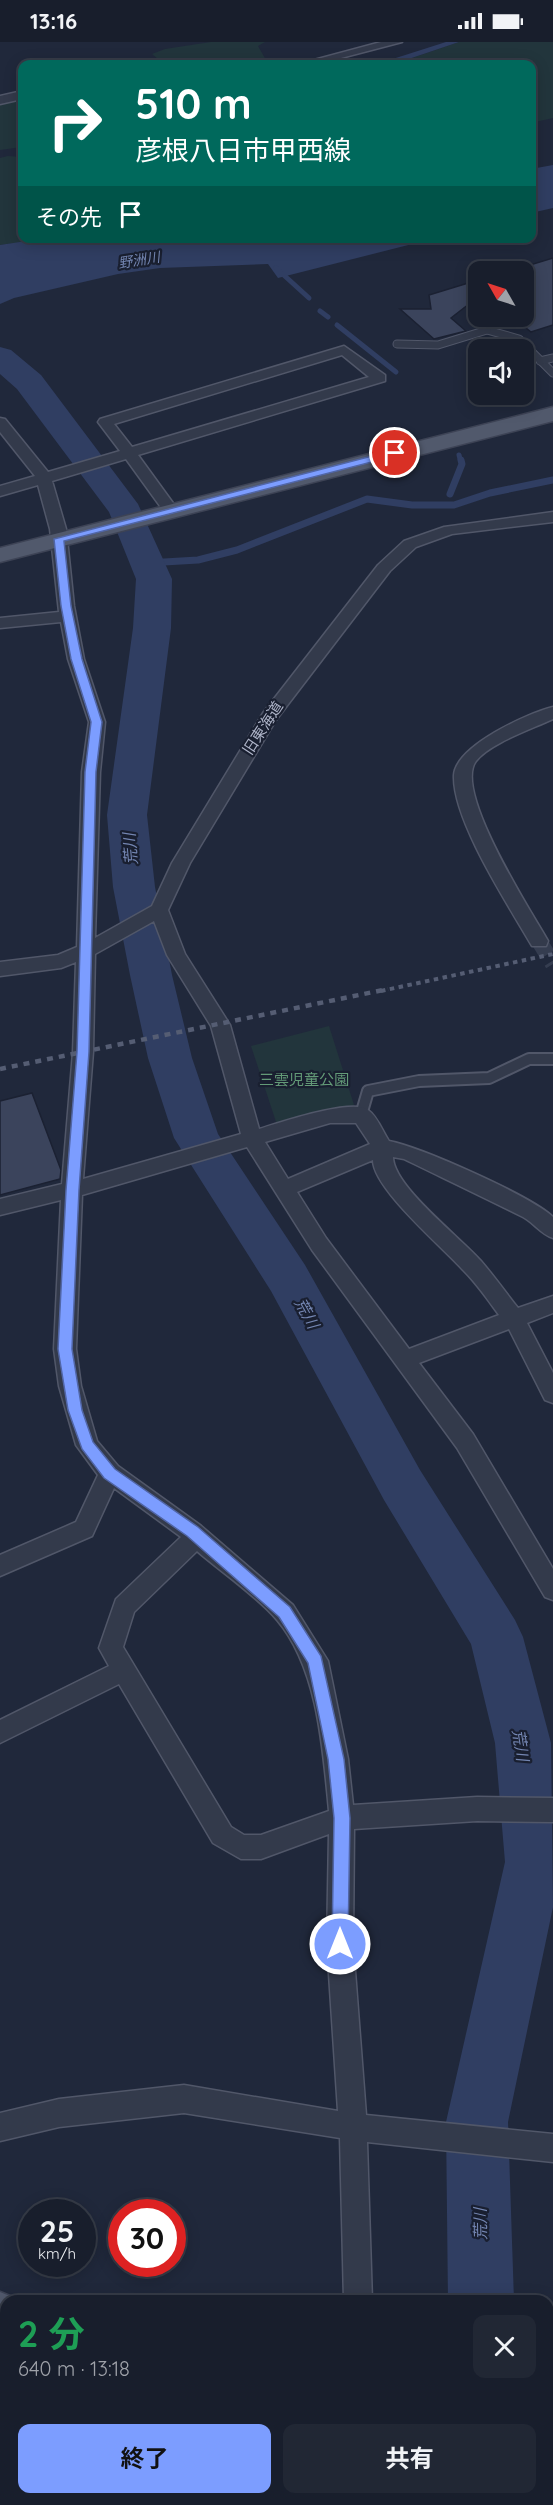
<!DOCTYPE html>
<html lang="ja">
<head>
<meta charset="utf-8">
<style>
	:root { --surface:#181e2c; --page:#212734; --text:#f1f3f6; --muted:#9fa2a9; --line:#363c48; --accent:#7c9dff }
	body { margin:0; font-family:Quicksand,"Noto Sans JP",sans-serif; background:var(--page); color:var(--text); height:100vh; display:flex; flex-direction:column; font-size:22px; white-space:nowrap }
	* { box-sizing:border-box; margin:0 }
	p { font-size:20px; color:var(--muted) }
	.icon { flex:none; width:33px; height:33px; fill:none; stroke:currentColor; stroke-width:2; stroke-linecap:round; stroke-linejoin:round }
	.map { position:relative; flex:1; overflow:hidden }
	.details { position:absolute; left:0px; top:2253px; width:554px; height:210px; display:flex; flex-direction:column; background:var(--surface); border-radius:18px 18px 0 0; box-shadow:0 3px 15px #0003,0 0 0 2px var(--line) }
	.details>* { flex:none }
	.hud { position:absolute; left:18px; top:18px; width:518px; height:183px; border-radius:12px; box-shadow:0 3px 15px #0003,0 0 0 2px var(--line); background:#00695c; color:#fff; overflow:hidden }
	.needle { width:39px; rotate:309deg }
	.fabs { position:absolute; left:468px; top:219px; display:grid; gap:12px }
	.fabs a { display:grid; place-items:center; width:66px; height:66px; border-radius:12px; background:var(--surface); box-shadow:0 3px 15px #0003,0 0 0 2px var(--line); font-size:30px }
	.speed { position:absolute; left:18px; top:2157px; display:flex; gap:12px; font-size:30px; font-weight:700; text-align:center }
	.speed>* { display:grid; place-content:center; width:78px; height:78px; border-radius:50%; background:var(--surface); box-shadow:0 3px 15px #0003,0 0 0 2px var(--line); line-height:1 }
	.speed small { font-size:15px; font-weight:400 }
	.speed .limit { border:9px solid #d22; background:#fff; color:#111 }
	.pin { position:absolute; display:grid; place-items:center; width:51px; height:51px; color:#fff; margin:-26px; border:3px solid #fff; border-radius:50%; box-shadow:0 2px 6px #0007 }
	.me { position:absolute; width:66px; margin:-33px; rotate:0deg; stroke-linejoin:round; filter:drop-shadow(0 0 4px #0008) }
	.turn { display:flex; align-items:center; gap:21px; height:126px; padding:0 18px; font-size:27px }
	.turn .icon { width:78px; height:78px; stroke-width:2.5 }
	.turn b { display:block; font-size:42px; line-height:51px }
	.then { display:flex; align-items:center; height:57px; padding:0 18px; background:#0003; gap:12px; font-size:22px }
	.round { display:grid; place-items:center; flex:none; width:63px; height:63px; border-radius:12px; background:var(--page) }
	.overview { display:flex; align-items:center; justify-content:space-between; height:102px; padding:0 18px }
	h1 { font-size:36px; font-weight:700; line-height:45px; color:#1e9e55 }
	.action { display:flex; gap:12px; margin-top:auto; padding:12px 18px }
	.action a { flex:1; height:69px; border-radius:12px; background:var(--accent); color:#111; font-size:24px; font-weight:700; line-height:69px; text-align:center }
	.action a+a { background:var(--page); color:var(--text) }
	.status { display:flex; justify-content:space-between; align-items:center; height:42px; padding:0 30px; background:var(--surface); direction:ltr }
	.status svg { height:16px; fill:currentColor }
	.map>svg:first-child { display:block }
</style>
</head>
<body>
<div class="status"><b>13:16</b><svg viewBox="0 0 49 12"><path d="M0 12V9h3v3zM5 12V6h3v6zM10 12V3h3v9zM15 12V0h3v12zM26 1h20v11H26zM47 4h2v5h-2z"/></svg></div>
<div class="map">
<svg width="553" height="2463" viewBox="0 0 553 2463">
	<rect width="100%" height="100%" fill="#20283b"/>
	<!-- green -->
	<g fill="#22353c">
		<path d="M211 0H265L258 4 266 18 261 22H164L152 12 165 7Z"/>
		<path d="M459 0H553V76L531 81V22H394Z"/>
		<path d="M22 55V105L0 108V60Z"/>
		<path d="M8 114 22 115V196L46 197 0 203V116Z"/>
		<path d="M329 984 354 1063 279 1089 251 1004Z"/>
	</g>
	<!-- water -->
	<g fill="#303e62">
		<path d="M446 0H459L394 22H377Z"/>
		<path d="M553 123V166L531 171V127Z"/>
		<path d="M46 196H432V197L278 236 268 222 160 226 118 232 14 256 0 262V203Z"/>
	</g>
	<g fill="none" stroke-linecap="round" stroke-linejoin="round">
		<!-- stream-far1 -->
		<g stroke="#303e62" stroke-width="5">
			<path d="M276 226 309 256"/>
			<path d="M320 269 328 275"/>
			<path d="M337 283 396 330"/>
			<path d="M459 413 461 420"/>
		</g>
		<!-- stream -->
		<g stroke="#303e62" stroke-width="7">
			<path d="M450 452 462 422 461 418"/>
			<path d="M147 521 198 518 237 508 367 457 412 463H454L490 451 553 438"/>
		</g>
		<!-- river -->
		<g fill="#303e62" fill-rule="evenodd">
			<path d="M0 305 11 308 41 333 138 462 172 537 171 586 147 773 155 845 172 933 192 1016 218 1092 305 1223 420 1428 515 1578 523 1595 551 1701 553 1865 508 2080 514 2259H448L446 2080 505 1820 495 1701 471 1602 384 1458 271 1249 174 1096 148 1016 130 933 113 845 107 773 133 586 136 537 109 470 17 347 0 332Z"/>
			<path d="M454 2457H522L523 2463H455Z"/>
		</g>
	</g>
	<!-- building -->
	<g fill="#3b445c" stroke="#1b2132" stroke-width="1.5">
		<path d="M553 216V283L531 290 511 274H524V230H507Z"/>
		<path d="M478 238V255L451 276 466 289 434 297 400 267H431L429 253Z"/>
		<path d="M32 1051 61 1128 60 1137 0 1153V1059Z"/>
	</g>
	<g fill="none" stroke-linecap="round" stroke-linejoin="round">
		<!-- street-tunnel -->
		<path stroke="#353d50" stroke-width="16" stroke-dasharray="16 8" stroke-linecap="butt" d="M539 899 553 922"/>
		<defs>
			<g id="lane-far1">
				<path d="M471 273 487 288 519 297 553 331"/>
				<path d="M397 302 438 303 487 288"/>
				<path d="M540 319 553 316"/>
			</g>
			<path id="lane" d="M361 1073 368 1049 419 1039 489 1036 529 1017H553"/>
			<g id="street">
				<path d="M381 0H402L318 22H299Z"/>
				<path d="M22 49V57L0 62V54Z"/>
				<path d="M344 304 385 333V339L138 413 178 468 175 471H165L126 417 52 439 66 487 74 564 84 617 105 680 100 730 95 896 152 864 172 821 263 671 378 523 404 499 444 485 553 470V480L452 492 416 505 390 529 276 678 190 821 168 868 185 912 230 983 259 1087C279 1081 352 1056 368 1068 377 1074 383 1090 389 1099 421 1105 531 1154 553 1175V1196C541 1192 534 1181 523 1175 483 1155 443 1136 404 1117L393 1115C393 1144 461 1196 481 1219 494 1234 506 1251 518 1266L553 1254V1271L527 1281 553 1331V1361L545 1358 509 1287 419 1321 473 1392 553 1527V1558L545 1555 457 1406 312 1208 247 1105 82 1153 76 1307 81 1344 97 1399 118 1424 200 1483 293 1563 328 1619 348 1717 353 1763 477 1755 553 1756V1780L477 1779 354 1787 353 1902 366 2073 553 2092V2120L367 2100 372 2259H344L340 2096 184 2071 59 2085 0 2099V2071L59 2057 184 2043 338 2069 327 1902 329 1792 261 1817H241L213 1801 119 1642 0 1701V1678L109 1624 99 1606 116 1557 181 1495 114 1446 92 1494 0 1534V1513L76 1480 98 1433 76 1403 59 1344 54 1307 61 1158 0 1173V1157L62 1142 73 1010 76 920 61 926 0 934V920L58 913 77 905 82 730 89 680 68 617 61 580 0 586V576L59 570 50 487 38 443 0 454V444L35 434 0 390V376L5 377 48 430 120 409 98 380 100 377ZM342 313 369 335 132 405 114 382ZM154 879 167 913 211 984 241 1092 83 1137 93 1010 95 912ZM330 1081H356L370 1102 288 1137 265 1100ZM373 1118C373 1147 444 1206 464 1229 477 1242 488 1258 499 1273L409 1307 326 1196 297 1150ZM197 1509C220 1529 258 1555 277 1578 318 1626 323 1708 329 1769L261 1793H244L231 1785 123 1605 134 1570Z"/>
				<path d="M553 665V677C532 687 490 701 476 719 453 749 531 869 548 899L546 904H532C509 864 452 778 454 733 456 704 528 671 553 665Z"/>
				<path d="M327 2457H364L362 2463H325Z"/>
			</g>
			<g id="primary">
				<path d="M553 365V379L0 520V506Z"/>
				<path d="M0 2250 22 2259H6V2297L0 2296Z"/>
				<path d="M281 2457H329L332 2463H284Z"/>
			</g>
		</defs>
		<!-- lane-far1 casing -->
		<use href="#lane-far1" stroke="#515769" stroke-width="9"/>
		<!-- lane casing -->
		<use href="#lane" stroke="#515769" stroke-width="14"/>
		<!-- street casing -->
		<use href="#street" stroke="#515769" stroke-width="3"/>
		<!-- primary casing -->
		<use href="#primary" stroke="#3d4355" stroke-width="3"/>
		<!-- lane-far1 -->
		<use href="#lane-far1" stroke="#333a4b" stroke-width="7"/>
		<!-- lane -->
		<use href="#lane" stroke="#333a4b" stroke-width="10"/>
		<!-- street -->
		<use href="#street" fill="#333a4b" fill-rule="evenodd"/>
		<!-- primary -->
		<use href="#primary" fill="#51596c" fill-rule="evenodd"/>
		<!-- rail-far1 -->
		<path stroke="#555d73" stroke-width="4" stroke-dasharray="4.5 4.5" stroke-linecap="butt" d="M381 949 553 912"/>
		<!-- rail -->
		<path stroke="#555d73" stroke-width="4.5" stroke-dasharray="6 6" stroke-linecap="butt" d="M0 1027 388 947"/>
	</g>
	<!-- route -->
	<path fill="#7c9dff" stroke="#5166a6" stroke-width="1.5" d="M395 408 399 409V413L64 499 71 564 82 617 102 680 96 730 89 1010 79 1148 72 1307 82 1368 93 1400 115 1427 198 1485 290 1565 321 1614 344 1717 350 1776 348 1902 346 1908 340 1910 334 1908 332 1902 334 1776 328 1717 308 1621 279 1575 187 1494 104 1436 82 1407 68 1368 58 1307 66 1148 77 1010 85 730 91 680 71 617 61 564 54 497Z"/>
	<g text-anchor="middle" stroke-width="4.5" stroke-linejoin="round" paint-order="stroke">
		<!-- far-water labels -->
		<g font-size="14" font-style="italic" fill="#7486b2" stroke="#191f30">
			<text transform="translate(139 218) rotate(-9)" y="5">野洲川</text>
		</g>
		<!-- street labels -->
		<g font-size="15" fill="#aeb4c8" stroke="#191f30">
			<text transform="translate(263 686) rotate(-57)" y="5">旧東海道</text>
		</g>
		<!-- park labels -->
		<g font-size="15" fill="#639a77" stroke="#191f30">
			<text x="304" y="1043">三雲児童公園</text>
		</g>
		<!-- water labels -->
		<g font-size="16" font-style="italic" fill="#7486b2" stroke="#191f30">
			<text transform="translate(130 807) rotate(-95)" y="6">荒川</text>
			<text transform="translate(307 1271) rotate(61)" y="6">荒川</text>
			<text transform="translate(521 1703) rotate(81)" y="6">荒川</text>
			<text transform="translate(480 2182) rotate(-91)" y="6">荒川</text>
		</g>
	</g>
</svg>
<div class="fabs">
<a><svg class="needle" viewBox="-14 -14 28 28"><path d="M0-13l5 13h-10z" fill="#e53935"/><path d="M0 13l5-13h-10z" fill="#9fa2a9"/></svg></a>
<a><svg class="icon" aria-label="sound" viewBox="0 0 24 24"><path d="M4 9h4l5-4v14l-5-4H4zM17 9q2 3 0 6"/></svg></a>
</div>
<div class="speed"><div>25<small>km/h</small></div><div class="limit">30</div></div>
<div class="pin" style="left:395px;top:411px;background:#d93025"><svg class="icon" aria-label="arrive" viewBox="0 0 24 24"><path d="M6 21V4h12l-3 4 3 4H6"/></svg></div>
<svg class="me" style="left:340px;top:1902px" viewBox="-20 -20 40 40"><circle r="17" fill="#7c9dff" stroke="#fff" stroke-width="3"/><path d="M0-11L8 9 0 5-8 9z" fill="#fff"/></svg>
<div class="hud">
<div class="turn"><svg class="icon" aria-label="right" viewBox="0 0 24 24"><path d="M7 20v-9h11M14 6l5 5-5 5"/></svg><div><b>510 m</b>彦根八日市甲西線</div></div>
<div class="then">その先<svg class="icon" aria-label="arrive" viewBox="0 0 24 24"><path d="M6 21V4h12l-3 4 3 4H6"/></svg></div>
</div>
<section class="details">
<div class="overview"><div><h1>2 分</h1><p>640 m · 13:18</p></div><a class="round"><svg class="icon" aria-label="close" viewBox="0 0 24 24"><path d="M6 6l12 12M18 6L6 18"/></svg></a></div>
<div class="action"><a>終了</a><a>共有</a></div>
</section>
</div>
</body>
</html>
